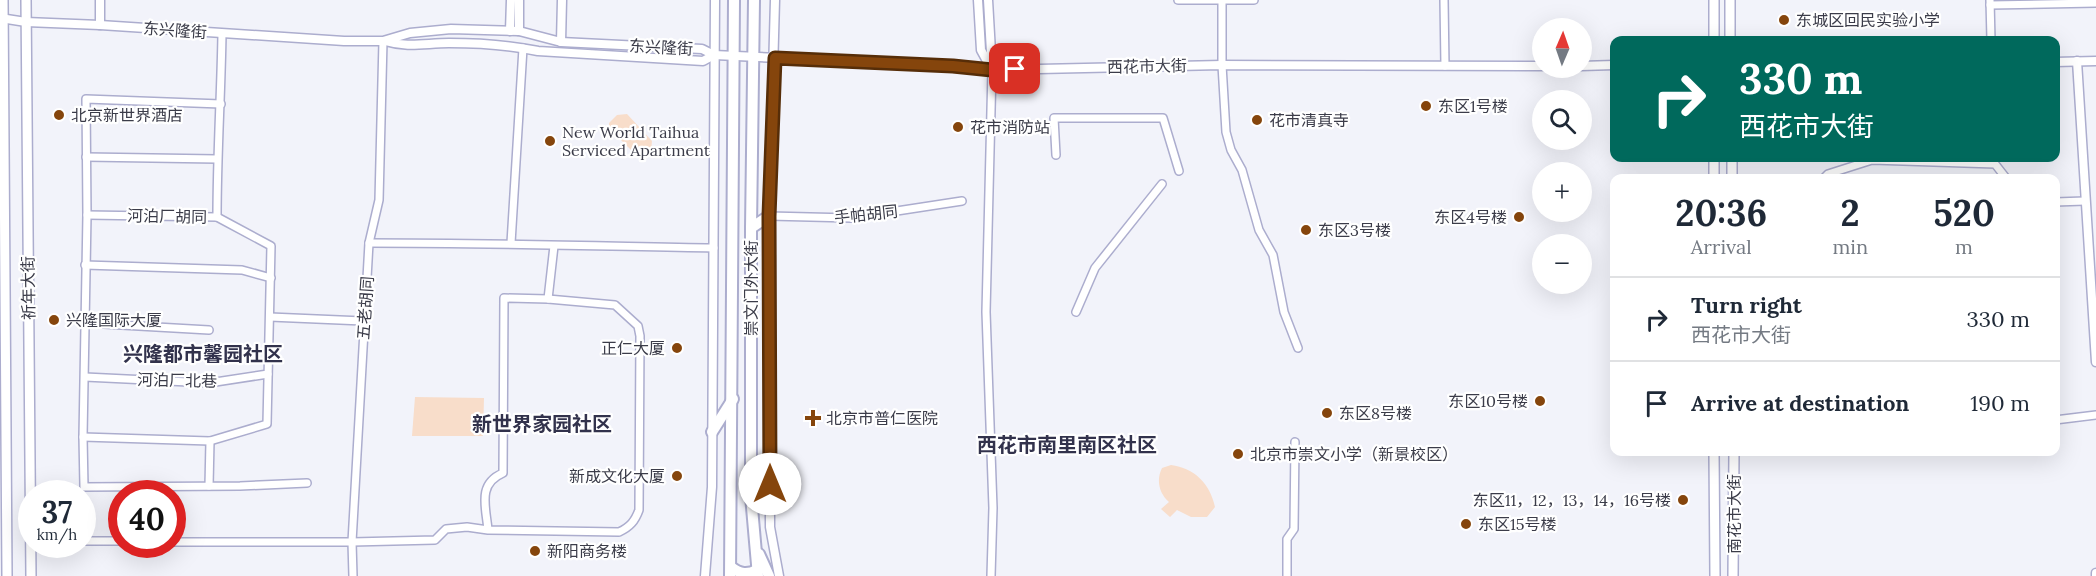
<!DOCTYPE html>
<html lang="en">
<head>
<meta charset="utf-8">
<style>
	:root { --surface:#fff; --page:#f2f2f3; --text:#1f2937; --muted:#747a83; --line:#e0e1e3 }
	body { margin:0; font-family:Lora,"Noto Sans SC",serif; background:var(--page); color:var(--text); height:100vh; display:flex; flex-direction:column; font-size:22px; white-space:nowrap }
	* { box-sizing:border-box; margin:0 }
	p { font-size:20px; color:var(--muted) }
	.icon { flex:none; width:33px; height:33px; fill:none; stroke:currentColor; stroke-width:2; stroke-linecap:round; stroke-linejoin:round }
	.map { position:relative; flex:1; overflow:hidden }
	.drawer { position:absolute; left:1610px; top:174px; width:450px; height:282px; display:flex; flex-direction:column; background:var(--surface); border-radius:12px; box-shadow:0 6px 24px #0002 }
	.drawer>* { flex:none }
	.banner { position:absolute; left:1610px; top:36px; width:450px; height:126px; border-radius:12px; box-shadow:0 6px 24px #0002; background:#00695c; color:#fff; overflow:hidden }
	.needle { width:39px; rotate:2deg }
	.fabs { position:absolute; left:1532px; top:18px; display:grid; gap:12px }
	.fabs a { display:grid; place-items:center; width:60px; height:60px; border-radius:50%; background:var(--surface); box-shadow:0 6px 24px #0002; font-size:30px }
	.speed { position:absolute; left:18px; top:480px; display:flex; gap:12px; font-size:30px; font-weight:700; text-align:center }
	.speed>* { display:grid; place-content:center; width:78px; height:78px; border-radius:50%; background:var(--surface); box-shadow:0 6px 24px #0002; line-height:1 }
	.speed small { font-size:15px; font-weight:400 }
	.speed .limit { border:9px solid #d22; background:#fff; color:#111 }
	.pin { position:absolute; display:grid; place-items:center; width:51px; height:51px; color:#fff; margin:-26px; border-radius:12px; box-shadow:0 3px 9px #0006 }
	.me { position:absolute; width:66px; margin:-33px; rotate:0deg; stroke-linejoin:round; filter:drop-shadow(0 0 4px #0008) }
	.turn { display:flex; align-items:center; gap:21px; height:126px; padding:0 30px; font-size:27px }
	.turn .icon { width:78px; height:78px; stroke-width:2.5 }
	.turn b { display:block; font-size:42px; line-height:51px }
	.eta { display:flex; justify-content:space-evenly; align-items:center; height:102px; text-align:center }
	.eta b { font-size:36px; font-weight:700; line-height:42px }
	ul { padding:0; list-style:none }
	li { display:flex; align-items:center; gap:18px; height:84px; padding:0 30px; border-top:2px solid var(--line) }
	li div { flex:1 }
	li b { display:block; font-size:22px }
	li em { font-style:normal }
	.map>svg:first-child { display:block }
</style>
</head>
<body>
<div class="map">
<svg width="2096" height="576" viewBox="0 0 2096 576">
	<rect width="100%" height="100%" fill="#f2f3fa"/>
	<!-- grass -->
	<g fill="#f8ddca">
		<path d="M627 114 652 141 651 151 642 157H638L609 128V123L617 115Z"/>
		<path d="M415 397 484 398 483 436H412Z"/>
		<path d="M1171 465C1194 468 1210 483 1215 507L1207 517H1191L1177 510 1170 517 1161 509 1169 502C1159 493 1156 480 1162 468Z"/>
	</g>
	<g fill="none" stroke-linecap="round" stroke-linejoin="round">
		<defs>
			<g id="minor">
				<path d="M1178 0H1254"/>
				<path d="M1444 0 1445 66"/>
				<path d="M1990 0 1991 40"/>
				<path d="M1222 1V65L1226 132 1231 150 1242 170 1259 230 1273 255 1284 312 1298 348"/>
				<path d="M1990 5 2096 3"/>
				<path d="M221 104 86 99 87 215 83 437 84 487 240 486 307 483"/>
				<path d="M1056 155 1054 118H1163L1179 171"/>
				<path d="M86 157 217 159"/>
				<path d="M1824 178 1828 174 1872 160 1995 164 2006 178"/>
				<path d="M2055 202 2085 201"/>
				<path d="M769 216 851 218 962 201"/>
				<path d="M217 217C217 156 221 95 222 34"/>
				<path d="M369 243C484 243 599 246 714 248"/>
				<path d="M511 243 523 48"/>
				<path d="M85 265 242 270 271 278"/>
				<path d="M548 299 554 246"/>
				<path d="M1076 312 1095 268 1162 184"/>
				<path d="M270 317 363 321"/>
				<path d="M86 323 209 330"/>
				<path d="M85 377 209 383 268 374"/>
				<path d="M2055 420 2096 415"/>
				<path d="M83 437 210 441 267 424 271 246 217 217 87 215"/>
				<path d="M209 486 210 441"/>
				<path d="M82 541H122"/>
				<path d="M172 542H352L435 540 446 529 467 527 488 530 619 532C630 527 635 521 639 510L640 336 638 326 615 305 548 299 504 298 503 473C477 484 486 507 488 530"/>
				<path d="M353 576 352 542 369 243 379 200 383 41"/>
				<path d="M991 576 993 508 986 312 992 70"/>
				<path d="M1287 576V539L1294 529 1295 442"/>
			</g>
			<g id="tertiary">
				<path d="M775 0 769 216 770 527 779 576"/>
				<path d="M978 0 981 50 992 70"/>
				<path d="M988 0 992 69"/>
				<path d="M0 18 26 22 100 25 344 41H383L410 33 451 29 519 31 561 42 702 49 714 55 953 66 992 70 1222 65 1542 66"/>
				<path d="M100 25V0"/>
				<path d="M510 31 511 0"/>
				<path d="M519 31V0"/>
				<path d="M385 41C408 48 426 43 449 43 479 43 509 45 538 51L703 61 714 55"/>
				<path d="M561 42 562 0"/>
				<path d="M2077 61 2096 362"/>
				<path d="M2055 62 2096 61"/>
				<path d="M1581 66 1614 65"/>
				<path d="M705 576 712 487 715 0"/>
				<path d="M2096 576V573"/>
			</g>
			<g id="secondary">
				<path d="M3 0 7 576"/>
				<path d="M26 0 31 576"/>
				<path d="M1714 0V40"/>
				<path d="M1730 0V40"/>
				<path d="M1732 158V178"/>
				<path d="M1714 178V158"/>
				<path d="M1714 452 1715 576"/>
				<path d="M1733 576 1734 452"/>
			</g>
			<g id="primary">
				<path d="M754 0 751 228V496L758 576"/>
				<path d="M751 228 769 216"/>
				<path d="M712 432 733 399"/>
				<path d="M759 554 769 576"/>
				<path d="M731 567C740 574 747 575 757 570"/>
				<path d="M730 576 734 0"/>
			</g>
		</defs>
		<!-- minor casing -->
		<use href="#minor" stroke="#acadce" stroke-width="10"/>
		<!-- tertiary casing -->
		<use href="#tertiary" stroke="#acadce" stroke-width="11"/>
		<!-- secondary casing -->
		<use href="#secondary" stroke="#acadce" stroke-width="12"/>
		<!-- primary casing -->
		<use href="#primary" stroke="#acadce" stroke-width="14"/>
		<!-- minor -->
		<use href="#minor" stroke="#fff" stroke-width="7"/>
		<!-- tertiary -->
		<use href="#tertiary" stroke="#fff" stroke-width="8"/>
		<!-- secondary -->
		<use href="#secondary" stroke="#fff" stroke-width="9"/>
		<!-- primary -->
		<use href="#primary" stroke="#fff" stroke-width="10"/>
	</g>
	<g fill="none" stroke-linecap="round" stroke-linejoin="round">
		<defs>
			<path id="route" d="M770 484 769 216 775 58 953 66 992 70 1015 69"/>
		</defs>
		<!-- route casing -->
		<use href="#route" stroke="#562d08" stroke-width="15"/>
		<!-- route -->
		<use href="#route" stroke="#85450c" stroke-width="10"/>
	</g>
	<!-- markers -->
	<g fill="#85450c" stroke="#fff" stroke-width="2">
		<circle cx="1784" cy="20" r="6"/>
		<circle cx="1426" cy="106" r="6"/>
		<circle cx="59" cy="115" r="6"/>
		<circle cx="1257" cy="120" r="6"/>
		<circle cx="958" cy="127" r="6"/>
		<circle cx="550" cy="141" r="6"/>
		<circle cx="1519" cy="217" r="6"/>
		<circle cx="1306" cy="230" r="6"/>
		<circle cx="54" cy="320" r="6"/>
		<circle cx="677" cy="348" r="6"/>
		<circle cx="1540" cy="401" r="6"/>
		<circle cx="1327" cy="413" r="6"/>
		<path d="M810 409h6v6h6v6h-6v6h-6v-6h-6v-6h6z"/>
		<circle cx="1238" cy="454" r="6"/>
		<circle cx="677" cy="476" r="6"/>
		<circle cx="1683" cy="500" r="6"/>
		<circle cx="1466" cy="524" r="6"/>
		<circle cx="535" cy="551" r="6"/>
	</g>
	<g text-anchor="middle" stroke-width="4.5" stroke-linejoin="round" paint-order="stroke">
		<!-- poi labels -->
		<g font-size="16" fill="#3b3c49" stroke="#fff" text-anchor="start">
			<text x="1796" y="26">东城区回民实验小学</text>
			<text x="1438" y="112">东区1号楼</text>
			<text x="71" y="121">北京新世界酒店</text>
			<text x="1269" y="126">花市清真寺</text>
			<text x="970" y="133">花市消防站</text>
			<text x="562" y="138">New World Taihua<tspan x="562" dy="18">Serviced Apartment</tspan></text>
			<text x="1507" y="223" text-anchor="end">东区4号楼</text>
			<text x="1318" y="236">东区3号楼</text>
			<text x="66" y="326">兴隆国际大厦</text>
			<text x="665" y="354" text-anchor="end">正仁大厦</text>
			<text x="1528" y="407" text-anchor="end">东区10号楼</text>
			<text x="1339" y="419">东区8号楼</text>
			<text x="826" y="424">北京市普仁医院</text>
			<text x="1250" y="460">北京市崇文小学（新景校区）</text>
			<text x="665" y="482" text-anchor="end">新成文化大厦</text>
			<text x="1671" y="506" text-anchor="end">东区11，12，13，14，16号楼</text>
			<text x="1478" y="530">东区15号楼</text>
			<text x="547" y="557">新阳商务楼</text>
		</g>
		<!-- street labels -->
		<g font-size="16" fill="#3b3c49" stroke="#fff">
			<text transform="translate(175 30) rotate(4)" y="6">东兴隆街</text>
			<text transform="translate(661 47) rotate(3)" y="6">东兴隆街</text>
			<text transform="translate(1147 66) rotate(-1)" y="6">西花市大街</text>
			<text transform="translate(866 214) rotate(-6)" y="6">手帕胡同</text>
			<text transform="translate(167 216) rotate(1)" y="6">河泊厂胡同</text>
			<text transform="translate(28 288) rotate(-91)" y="6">祈年大街</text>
			<text transform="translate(751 288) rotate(-90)" y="6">崇文门外大街</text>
			<text transform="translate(365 308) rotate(-86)" y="6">五老胡同</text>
			<text transform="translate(177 380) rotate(1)" y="6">河泊厂北巷</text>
			<text transform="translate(1734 514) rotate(-90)" y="6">南花市大街</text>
		</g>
		<!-- quarter labels -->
		<g font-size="20" font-weight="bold" fill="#32324c" stroke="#fff">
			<text x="203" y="361">兴隆都市馨园社区</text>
			<text x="542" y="431">新世界家园社区</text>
			<text x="1067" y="452">西花市南里南区社区</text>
		</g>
	</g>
</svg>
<div class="fabs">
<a><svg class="needle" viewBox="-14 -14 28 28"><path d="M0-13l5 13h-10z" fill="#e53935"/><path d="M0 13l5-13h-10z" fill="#747a83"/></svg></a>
<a><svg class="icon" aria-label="search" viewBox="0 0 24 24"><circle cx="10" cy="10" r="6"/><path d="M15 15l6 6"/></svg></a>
<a>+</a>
<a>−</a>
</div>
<div class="speed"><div>37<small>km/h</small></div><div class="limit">40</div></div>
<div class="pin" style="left:1015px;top:69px;background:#d93025"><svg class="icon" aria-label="arrive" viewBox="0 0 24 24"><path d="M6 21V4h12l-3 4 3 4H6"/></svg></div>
<svg class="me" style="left:770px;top:484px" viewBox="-20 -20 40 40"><circle r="19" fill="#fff"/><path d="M0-13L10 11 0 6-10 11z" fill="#85450c"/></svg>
<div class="banner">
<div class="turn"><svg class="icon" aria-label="right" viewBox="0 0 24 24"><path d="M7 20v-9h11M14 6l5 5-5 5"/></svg><div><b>330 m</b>西花市大街</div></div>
</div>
<section class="drawer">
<div class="eta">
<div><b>20:36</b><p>Arrival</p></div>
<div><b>2</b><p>min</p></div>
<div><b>520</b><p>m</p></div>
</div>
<ul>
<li><svg class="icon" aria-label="right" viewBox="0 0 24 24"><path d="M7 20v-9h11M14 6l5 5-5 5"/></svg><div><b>Turn right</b><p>西花市大街</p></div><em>330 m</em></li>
<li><svg class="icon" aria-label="arrive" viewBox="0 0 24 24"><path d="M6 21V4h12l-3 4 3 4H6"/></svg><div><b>Arrive at destination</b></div><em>190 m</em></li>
</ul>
</section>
</div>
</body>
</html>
